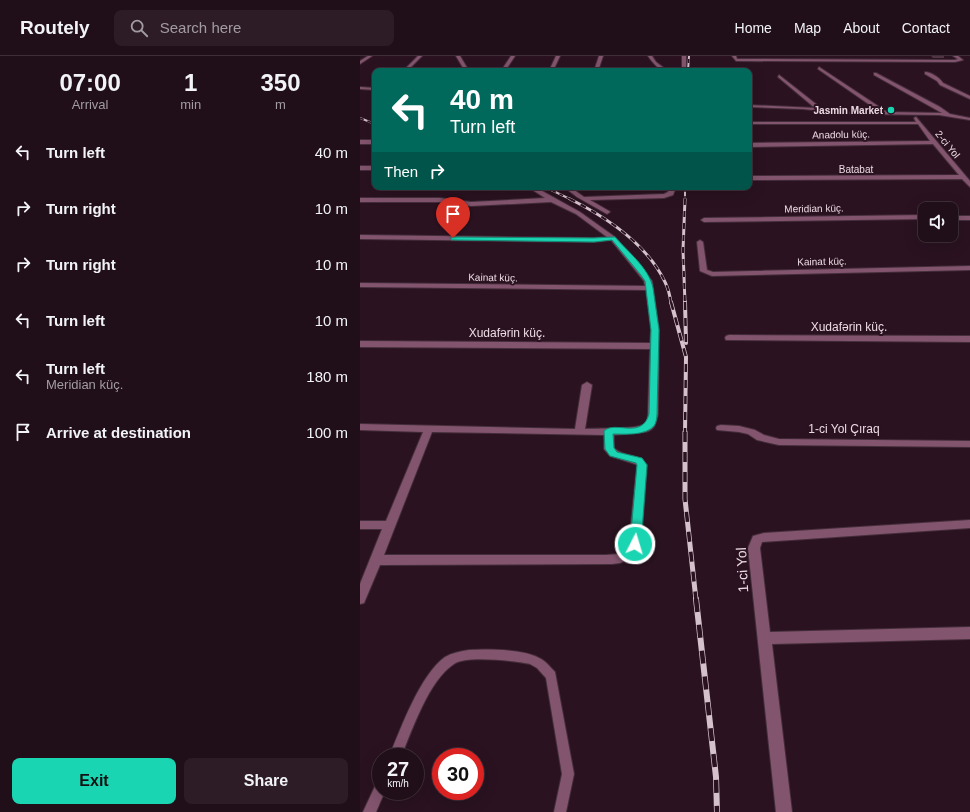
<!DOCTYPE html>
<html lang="en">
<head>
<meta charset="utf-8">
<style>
	:root { --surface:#200e18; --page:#2d1c25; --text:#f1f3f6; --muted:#a29ca2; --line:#3d2e37; --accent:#19d5b2 }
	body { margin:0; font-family:Helvetica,sans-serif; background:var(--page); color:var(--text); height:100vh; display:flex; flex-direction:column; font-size:15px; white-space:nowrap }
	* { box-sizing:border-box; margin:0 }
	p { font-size:13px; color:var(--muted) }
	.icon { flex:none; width:22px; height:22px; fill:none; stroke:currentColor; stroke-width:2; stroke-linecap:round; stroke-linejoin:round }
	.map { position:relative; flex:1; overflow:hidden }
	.panel { display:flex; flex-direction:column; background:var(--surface); width:360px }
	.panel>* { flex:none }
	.top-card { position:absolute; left:12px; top:12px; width:380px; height:122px; border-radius:8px; box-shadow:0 4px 16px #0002,0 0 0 1px var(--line); background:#00695c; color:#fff; overflow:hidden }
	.buttons { position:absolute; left:558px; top:146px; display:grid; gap:8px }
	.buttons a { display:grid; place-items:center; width:40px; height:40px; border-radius:8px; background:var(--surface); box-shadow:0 4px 16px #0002,0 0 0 1px var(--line); font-size:20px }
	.speed { position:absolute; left:12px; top:692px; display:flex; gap:8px; font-size:20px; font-weight:700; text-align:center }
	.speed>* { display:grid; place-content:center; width:52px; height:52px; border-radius:50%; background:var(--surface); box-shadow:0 4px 16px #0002,0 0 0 1px var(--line); line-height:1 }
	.speed small { font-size:10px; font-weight:400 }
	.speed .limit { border:6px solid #d22; background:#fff; color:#111 }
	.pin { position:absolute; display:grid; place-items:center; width:34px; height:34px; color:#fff; margin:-41px -17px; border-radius:50% 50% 50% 0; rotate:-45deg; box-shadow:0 0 4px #0007 }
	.pin .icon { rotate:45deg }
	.me { position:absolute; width:44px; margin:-22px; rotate:5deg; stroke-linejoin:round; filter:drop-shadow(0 0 3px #0008) }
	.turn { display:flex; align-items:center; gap:14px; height:84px; padding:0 12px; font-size:18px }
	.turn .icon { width:52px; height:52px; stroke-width:2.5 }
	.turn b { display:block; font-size:28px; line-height:34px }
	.then { display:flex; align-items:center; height:38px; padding:0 12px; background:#0003; gap:8px; font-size:15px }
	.eta { display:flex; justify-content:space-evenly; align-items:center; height:68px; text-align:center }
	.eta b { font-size:24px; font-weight:700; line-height:28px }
	.button { display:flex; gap:8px; margin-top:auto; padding:8px 12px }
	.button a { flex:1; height:46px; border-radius:8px; background:var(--accent); color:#111; font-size:16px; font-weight:700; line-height:46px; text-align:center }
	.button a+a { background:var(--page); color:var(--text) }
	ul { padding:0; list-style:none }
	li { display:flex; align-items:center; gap:12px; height:56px; padding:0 12px }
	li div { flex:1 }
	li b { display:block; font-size:15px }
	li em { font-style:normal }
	header { display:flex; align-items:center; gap:24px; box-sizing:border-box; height:56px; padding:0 20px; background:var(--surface); border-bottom:1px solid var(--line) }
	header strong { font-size:19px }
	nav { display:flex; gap:22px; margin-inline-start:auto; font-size:14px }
	.search { width:280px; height:36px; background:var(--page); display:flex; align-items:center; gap:10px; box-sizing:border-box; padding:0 14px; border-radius:8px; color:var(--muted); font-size:15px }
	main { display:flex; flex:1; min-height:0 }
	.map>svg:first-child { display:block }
</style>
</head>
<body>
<header>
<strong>Routely</strong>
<div class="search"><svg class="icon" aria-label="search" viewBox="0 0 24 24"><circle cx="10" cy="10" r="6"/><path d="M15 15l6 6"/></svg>Search here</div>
<nav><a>Home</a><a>Map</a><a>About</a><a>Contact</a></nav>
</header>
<main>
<section class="panel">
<div class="eta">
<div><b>07:00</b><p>Arrival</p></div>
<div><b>1</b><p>min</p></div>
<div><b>350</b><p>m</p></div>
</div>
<ul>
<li><svg class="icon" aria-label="left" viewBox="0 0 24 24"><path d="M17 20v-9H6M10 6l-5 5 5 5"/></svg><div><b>Turn left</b></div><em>40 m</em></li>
<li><svg class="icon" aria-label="right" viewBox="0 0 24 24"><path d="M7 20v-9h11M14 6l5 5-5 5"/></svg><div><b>Turn right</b></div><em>10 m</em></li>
<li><svg class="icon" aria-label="right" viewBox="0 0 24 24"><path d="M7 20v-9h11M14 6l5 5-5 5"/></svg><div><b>Turn right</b></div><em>10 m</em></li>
<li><svg class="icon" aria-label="left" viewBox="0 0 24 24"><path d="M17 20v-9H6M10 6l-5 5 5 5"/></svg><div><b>Turn left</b></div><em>10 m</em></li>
<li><svg class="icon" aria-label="left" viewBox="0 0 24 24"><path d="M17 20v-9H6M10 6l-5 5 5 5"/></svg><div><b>Turn left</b><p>Meridian küç.</p></div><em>180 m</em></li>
<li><svg class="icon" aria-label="arrive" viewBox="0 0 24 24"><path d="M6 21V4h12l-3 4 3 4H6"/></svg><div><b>Arrive at destination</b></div><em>100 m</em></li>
</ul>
<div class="button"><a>Exit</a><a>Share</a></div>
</section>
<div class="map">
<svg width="610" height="756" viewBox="0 0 610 756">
	<rect width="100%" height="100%" fill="#2a1220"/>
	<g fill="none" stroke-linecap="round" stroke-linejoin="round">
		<defs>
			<g id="service">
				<path d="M109 594C127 593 163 593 179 602 186 605 190 611 195 616L214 718 206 756H194L202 718 186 622 177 612 170 608C155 605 106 599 94 608 69 624 52 674 41 701H29C41 672 60 619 85 601 92 597 101 595 109 594Z"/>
				<path d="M21 724V735H25L16 756H3L17 726Z"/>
			</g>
			<g id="minor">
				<path d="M8 0H12L0 8V5Z"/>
				<path d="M58 0H62L47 15H43Z"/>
				<path d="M96 0H100L109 15H105Z"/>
				<path d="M151 0H155L145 15H141Z"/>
				<path d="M196 0H200L193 15H189Z"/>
				<path d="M239 0H243L238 15H234Z"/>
				<path d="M288 0H292L296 6 308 15C299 15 293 7 288 0Z"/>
				<rect x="322" y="0" width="4" height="15"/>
				<path d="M372 0H376L377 3 595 4 598 3 593 0H598L603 4 595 6 376 5Z"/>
				<path d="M459 11 527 56 582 57 514 19V17H516L580 51 590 58 610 62V64L579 59 492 58 443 53 389 51V49L455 52 418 21 419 19 461 52 492 56H520L458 13Z"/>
				<path d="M366 12 370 15H366L364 13Z"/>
				<path d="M565 16C571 16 580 22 583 27L610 40V43L580 29 577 25 565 18Z"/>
				<path d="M0 31 15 32V34L0 33Z"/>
				<path d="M556 61 610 125V131L602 123 389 124V120L599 119 573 88 389 91V87L570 85 558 68H389V66H556L554 62Z"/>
				<rect x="0" y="84" width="15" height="4"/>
				<rect x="0" y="110" width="15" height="4"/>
				<path d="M168 131H175L220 156 255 181 292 225 299 274 298 358C296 367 295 374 285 376L254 379V392C264 402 280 397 287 409L281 488 271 502 260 507 252 508 20 509 4 547 0 548V528L22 473H0V465H26L63 376 0 374V368L215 373 222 329 227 326 232 329 225 373C235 372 281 374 286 367 287 365 288 361 288 358L290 293 0 291V285L290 287 291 274 286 234 0 231V227L285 230 284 225 251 184 234 186 0 183V179L234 182 247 181 216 158 191 146 111 150 80 146H0V142H80L111 146 185 142ZM72 376 244 379V393L250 400 275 408 277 409 269 487 259 498 246 499H24Z"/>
				<path d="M204 131H210L224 141 304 138 308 136 310 131H316L313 139 304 142 230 144 249 155 250 156 247 158 217 141Z"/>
				<path d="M565 159V163L344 166 341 164 344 162Z"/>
				<rect x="591" y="160" width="19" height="4"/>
				<path d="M340 184 343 186 347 214 353 216 610 210V214L352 220 340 215 337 186Z"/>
				<path d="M369 279 610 280V286L366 284 365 282 366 280Z"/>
				<path d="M361 369 379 370 395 374 404 379 419 383 610 385V391L419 389 397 384 388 378 379 376 357 374 356 372 357 370Z"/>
				<path d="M610 464V472L402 486 400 492 410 576 610 571V583L412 588 432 756H416L388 492 393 480 404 477Z"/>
			</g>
		</defs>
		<!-- service casing -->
		<use href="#service" stroke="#452e3b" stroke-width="2"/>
		<!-- minor casing -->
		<use href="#minor" stroke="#452e3b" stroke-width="2"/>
		<!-- service -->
		<use href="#service" fill="#83546e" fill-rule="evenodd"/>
		<!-- minor -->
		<use href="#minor" fill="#83546e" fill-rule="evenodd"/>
		<defs>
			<g id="rail-far4">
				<path d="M328 15 329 0"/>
				<path d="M0 62 15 68"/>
				<path d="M185 131 212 144"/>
				<path d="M325 144V131"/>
			</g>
			<g id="rail-far3">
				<path d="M210 143C246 161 287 188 305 226 308 232 310 240 311 247"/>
				<path d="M325 143 323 194 325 247"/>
			</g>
			<g id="rail-far2">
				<path d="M311 246 326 301 325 377"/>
				<path d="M325 246 326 287"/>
			</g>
			<path id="rail-far1" d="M325 376V443L336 544"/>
			<path id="rail" d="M336 543 356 721 357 756"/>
		</defs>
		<!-- rail-far4 casing -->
		<use href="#rail-far4" stroke="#d4c1cb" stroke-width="2"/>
		<!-- rail-far3 casing -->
		<use href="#rail-far3" stroke="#d4c1cb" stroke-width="3"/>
		<!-- rail-far2 casing -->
		<use href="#rail-far2" stroke="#d4c1cb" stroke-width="4"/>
		<!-- rail-far1 casing -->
		<use href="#rail-far1" stroke="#d4c1cb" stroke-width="5"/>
		<!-- rail casing -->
		<use href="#rail" stroke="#d4c1cb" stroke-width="6"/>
		<!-- rail-far4 -->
		<use href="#rail-far4" stroke="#2a1220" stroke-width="1.5" stroke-dasharray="4" stroke-linecap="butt"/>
		<!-- rail-far3 -->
		<use href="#rail-far3" stroke="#2a1220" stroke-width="2" stroke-dasharray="6" stroke-linecap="butt"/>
		<!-- rail-far2 -->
		<use href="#rail-far2" stroke="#2a1220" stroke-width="2.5" stroke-dasharray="8" stroke-linecap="butt"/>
		<!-- rail-far1 -->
		<use href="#rail-far1" stroke="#2a1220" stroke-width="3.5" stroke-dasharray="10" stroke-linecap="butt"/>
		<!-- rail -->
		<use href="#rail" stroke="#2a1220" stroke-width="4.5" stroke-dasharray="13" stroke-linecap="butt"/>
	</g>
	<!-- wall -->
	<path fill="#503544" d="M571 0H584V2H573Z"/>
	<!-- route -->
	<path fill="#19d5b2" stroke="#108a74" d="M91 181 234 182 253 181H255C268 196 289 212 293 232L299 274 297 358C297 362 296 367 294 370 285 380 265 378 253 378L254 392 257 396 282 402 287 409 281 488 279 491 275 492 272 491 270 488 277 409 276 407 250 400 245 393 244 375C255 364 282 384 289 358L291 274 285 225 280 218 252 184 234 186 93 184H91Z"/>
	<!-- markers -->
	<circle fill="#19d5b2" stroke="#2a1220" stroke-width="1.5" cx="531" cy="54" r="4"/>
	<g text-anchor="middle" stroke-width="4" stroke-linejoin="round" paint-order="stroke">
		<!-- far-poi labels -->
		<g font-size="10" font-weight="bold" fill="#ecdae3" stroke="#2a1220" text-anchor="end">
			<text x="523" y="58">Jasmin Market</text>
		</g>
		<!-- far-street labels -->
		<g font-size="10" fill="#ecdae3" stroke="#2a1220">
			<text transform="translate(481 78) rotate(-1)" y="4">Anadolu küç.</text>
			<text transform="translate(588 88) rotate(51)" y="4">2-ci Yol</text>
			<text x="496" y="117">Batabat</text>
			<text transform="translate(454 152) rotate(-1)" y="4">Meridian küç.</text>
			<text transform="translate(462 205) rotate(-1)" y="4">Kainat küç.</text>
			<text transform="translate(133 221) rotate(1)" y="4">Kainat küç.</text>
		</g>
		<!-- street labels -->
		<g font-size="12" fill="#ecdae3" stroke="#2a1220">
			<text x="489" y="275">Xudafərin küç.</text>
			<text x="147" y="281">Xudafərin küç.</text>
			<text x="484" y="377">1-ci Yol Çıraq</text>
		</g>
		<!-- near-street labels -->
		<g font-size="14" fill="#ecdae3" stroke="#2a1220">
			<text transform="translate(382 514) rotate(-93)" y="5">1-ci Yol</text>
		</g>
	</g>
</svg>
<div class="buttons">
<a><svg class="icon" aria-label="sound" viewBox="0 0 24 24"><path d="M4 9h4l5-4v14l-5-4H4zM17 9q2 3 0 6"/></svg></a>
</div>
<div class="speed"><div>27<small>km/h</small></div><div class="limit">30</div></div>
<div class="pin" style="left:93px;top:182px;background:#d93025"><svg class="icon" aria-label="arrive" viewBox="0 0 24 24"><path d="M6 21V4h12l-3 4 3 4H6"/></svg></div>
<svg class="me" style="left:275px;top:488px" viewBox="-20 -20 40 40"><circle r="17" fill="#19d5b2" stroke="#fff" stroke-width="3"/><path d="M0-11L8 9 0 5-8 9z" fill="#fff"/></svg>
<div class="top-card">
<div class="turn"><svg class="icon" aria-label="left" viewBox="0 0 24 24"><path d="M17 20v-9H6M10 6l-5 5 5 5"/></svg><div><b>40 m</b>Turn left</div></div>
<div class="then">Then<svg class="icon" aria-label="right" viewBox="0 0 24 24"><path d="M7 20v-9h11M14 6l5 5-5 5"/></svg></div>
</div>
</div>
</main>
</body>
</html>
